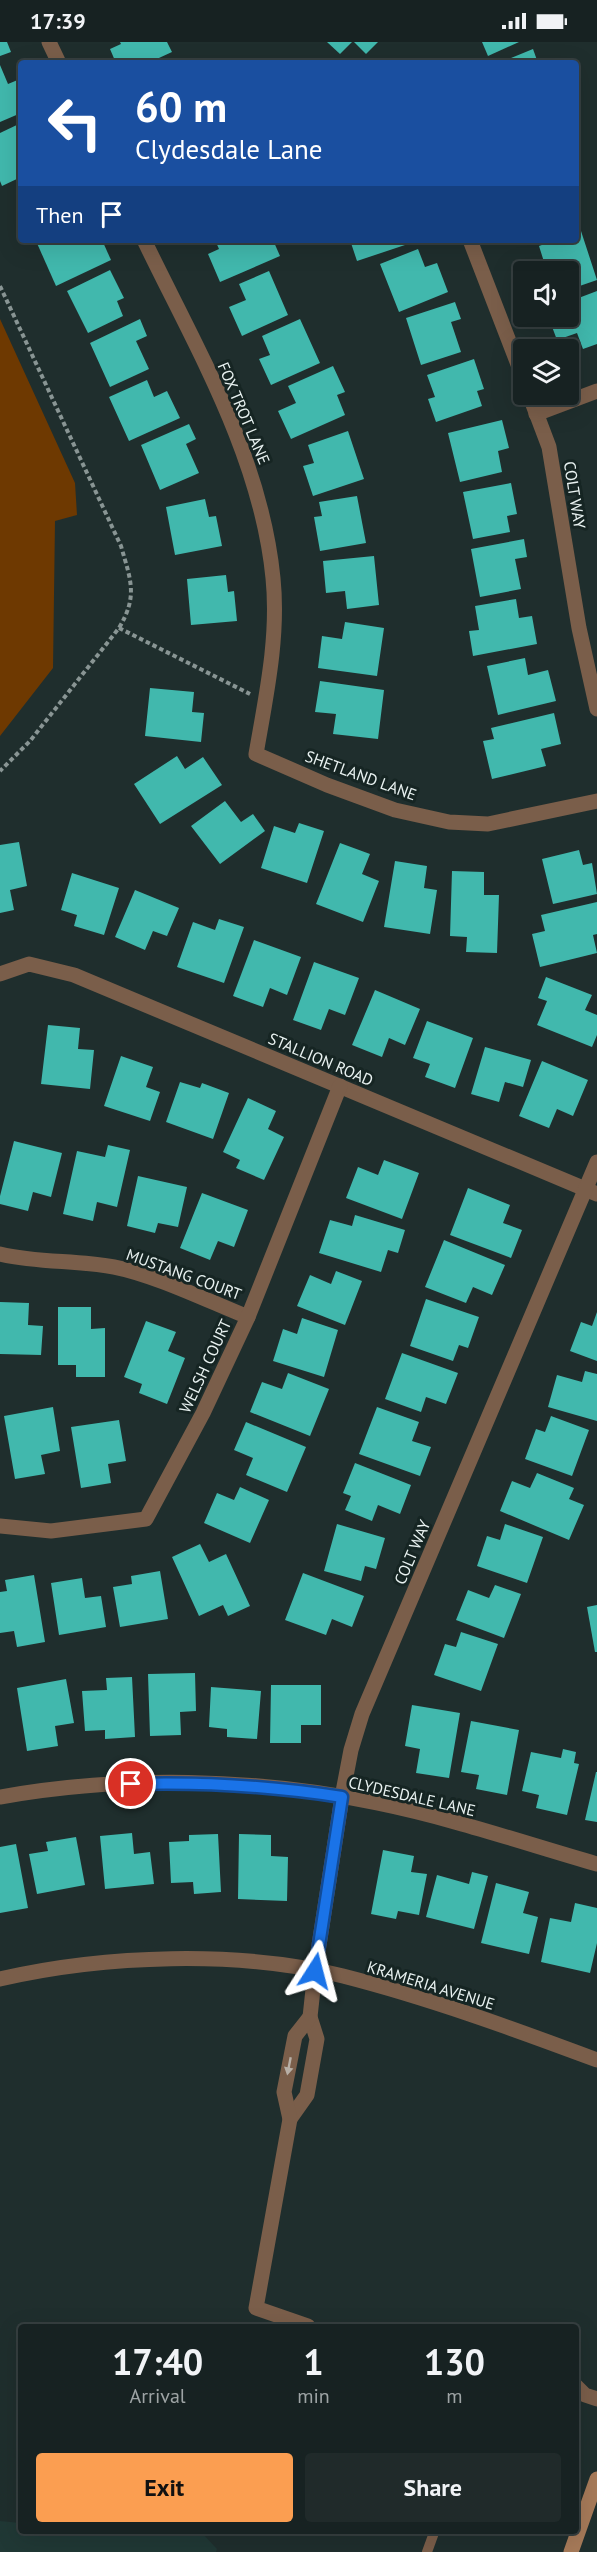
<!DOCTYPE html>
<html lang="en">
<head>
<meta charset="utf-8">
<style>
	:root { --surface:#172222; --page:#202a2a; --text:#f1f3f6; --muted:#9ea4a5; --line:#363f40; --accent:#fb9e51 }
	body { margin:0; font-family:"PT Sans",sans-serif; background:var(--page); color:var(--text); height:100vh; display:flex; flex-direction:column; font-size:22px; white-space:nowrap }
	* { box-sizing:border-box; margin:0 }
	p { font-size:20px; color:var(--muted) }
	.icon { flex:none; width:33px; height:33px; fill:none; stroke:currentColor; stroke-width:2; stroke-linecap:round; stroke-linejoin:round }
	.map { position:relative; flex:1; overflow:hidden }
	.sheet { position:absolute; left:18px; top:2282px; width:561px; height:210px; display:flex; flex-direction:column; background:var(--surface); border-radius:6px; box-shadow:0 6px 24px #0002,0 0 0 2px var(--line) }
	.sheet>* { flex:none }
	.top-card { position:absolute; left:18px; top:18px; width:561px; height:183px; border-radius:6px; box-shadow:0 6px 24px #0002,0 0 0 2px var(--line); background:#1a4fa0; color:#fff; overflow:hidden }
	.fabs { position:absolute; left:513px; top:219px; display:grid; gap:12px }
	.fabs a { display:grid; place-items:center; width:66px; height:66px; border-radius:6px; background:var(--surface); box-shadow:0 6px 24px #0002,0 0 0 2px var(--line); font-size:30px }
	.pin { position:absolute; display:grid; place-items:center; width:51px; height:51px; color:#fff; margin:-26px; border:3px solid #fff; border-radius:50%; box-shadow:0 2px 6px #0007 }
	.me { position:absolute; width:66px; margin:-33px; rotate:9deg; stroke-linejoin:round; filter:drop-shadow(0 0 4px #0008) }
	.turn { display:flex; align-items:center; gap:21px; height:126px; padding:0 18px; font-size:27px }
	.turn .icon { width:78px; height:78px; stroke-width:2.5 }
	.turn b { display:block; font-size:42px; line-height:51px }
	.then { display:flex; align-items:center; height:57px; padding:0 18px; background:#0003; gap:12px; font-size:22px }
	.eta { display:flex; justify-content:space-evenly; align-items:center; height:102px; text-align:center }
	.eta b { font-size:36px; font-weight:800; line-height:42px }
	.button { display:flex; gap:12px; margin-top:auto; padding:12px 18px }
	.button a { flex:1; height:69px; border-radius:6px; background:var(--accent); color:#111; font-size:24px; font-weight:800; line-height:69px; text-align:center }
	.button a+a { background:var(--page); color:var(--text) }
	.status { display:flex; justify-content:space-between; align-items:center; height:42px; padding:0 30px; background:var(--surface); direction:ltr }
	.status svg { height:16px; fill:currentColor }
	.map>svg:first-child { display:block }
</style>
</head>
<body>
<div class="status"><b>17:39</b><svg viewBox="0 0 49 12"><path d="M0 12V9h3v3zM5 12V6h3v6zM10 12V3h3v9zM15 12V0h3v12zM26 1h20v11H26zM47 4h2v5h-2z"/></svg></div>
<div class="map">
<svg width="597" height="2510" viewBox="0 0 597 2510">
	<rect width="100%" height="100%" fill="#1f2e2d"/>
	<!-- built -->
	<path fill="#203835" d="M0 2479 21 2481V2488H156L202 2491 217 2507 216 2510H0Z"/>
	<!-- green -->
	<path fill="#6e3901" d="M0 277 75 441 77 473 55 479 53 626 0 694Z"/>
	<!-- building -->
	<g fill="#41b8ad">
		<path d="M0 0H7L11 10 0 14Z"/>
		<path d="M120 0H167L172 10 148 21H116L110 7 121 2Z"/>
		<path d="M327 0H352L340 12Z"/>
		<path d="M354 0H378L366 12Z"/>
		<path d="M482 0H519L488 14Z"/>
		<path d="M533 7 538 21H499Z"/>
		<path d="M0 23 8 42 20 37 21 39V71L0 80Z"/>
		<path d="M21 81V135L2 144 0 139V91Z"/>
		<path d="M581 189 597 238 568 248V230H526L545 223 539 204 556 198H576V191Z"/>
		<path d="M38 198H102L111 218 56 244 36 199Z"/>
		<path d="M215 198H273L280 214 220 240 208 212 219 207Z"/>
		<path d="M350 198H420L357 219Z"/>
		<path d="M418 207 425 225 437 221 448 250 399 270 380 222Z"/>
		<path d="M110 228 124 256 117 259 123 274 88 291 67 249Z"/>
		<path d="M269 229 288 273 242 294 229 265 246 258 239 242Z"/>
		<path d="M597 249V302L583 307 577 291 557 298 548 274H568V260Z"/>
		<path d="M455 260 461 277 451 280 461 310 421 323 406 276Z"/>
		<path d="M140 277 147 294 136 299 149 327 110 345 90 301Z"/>
		<path d="M300 277 320 321 271 343 259 317 270 313 262 294Z"/>
		<path d="M474 317 484 347 477 349 482 364 436 380 428 357 435 355 427 333Z"/>
		<path d="M333 324 345 350 337 353 345 373 291 397 278 369 296 361 288 344Z"/>
		<path d="M147 338 154 355 167 349 180 376 129 399 109 355Z"/>
		<path d="M502 378 509 406 498 409 502 430 460 440 448 391Z"/>
		<path d="M189 382 196 397 186 402 199 431 160 448 141 403Z"/>
		<path d="M348 389 364 437 313 454 303 424 314 421 308 403Z"/>
		<path d="M511 441 517 472 507 474 510 490 473 497 463 450Z"/>
		<path d="M357 454 366 501 320 509 314 475 322 474 319 460Z"/>
		<path d="M205 457 209 475 216 474 222 504 175 513 166 465Z"/>
		<path d="M524 497 527 515 515 517 521 547 480 555 471 507Z"/>
		<path d="M374 514 379 563 347 567 345 549 326 551 323 519Z"/>
		<path d="M226 533 228 550 234 549 237 579 191 583 187 537Z"/>
		<path d="M516 557 519 576 532 574 537 602 473 614 469 589 479 588 475 564Z"/>
		<path d="M345 580 384 586 377 634 318 626 322 594 342 597Z"/>
		<path d="M525 616 528 633 548 628 556 659 498 673 487 624Z"/>
		<path d="M320 639 384 648 378 697 333 692 336 672 315 670Z"/>
		<path d="M150 646 194 650 192 670 204 671 201 700 145 694Z"/>
		<path d="M554 671 561 702 541 707 546 724 492 737 483 699 494 697 491 686Z"/>
		<path d="M177 714 185 727 203 715 222 743 160 782 134 742Z"/>
		<path d="M225 759 241 780 253 772 265 789 220 822 191 784Z"/>
		<path d="M299 781 324 789 307 841 261 826 274 784 295 791Z"/>
		<path d="M19 800 27 844 10 848 14 868 0 871V803Z"/>
		<path d="M340 801 370 812 362 832 379 839 363 880 316 862Z"/>
		<path d="M579 808 583 823 592 821 597 852 553 862 542 817Z"/>
		<path d="M395 819 427 824 424 846 437 848 430 892 384 885Z"/>
		<path d="M452 829 484 830V853H499L497 911 466 910 467 895 450 894Z"/>
		<path d="M72 831 119 846 104 893 74 884 77 873 61 868Z"/>
		<path d="M135 848 179 866 167 894 153 889 145 908 115 895Z"/>
		<path d="M597 860V892L593 893 597 911 540 925 532 892 545 889 541 873Z"/>
		<path d="M219 877 244 885 224 941 177 925 193 880 215 888Z"/>
		<path d="M254 898 301 915 287 953 270 946 263 965 233 954Z"/>
		<path d="M314 920 359 936 345 973 329 967 321 988 293 978Z"/>
		<path d="M546 935 592 953 585 968 597 973V993L592 1005 537 983 547 959 538 956Z"/>
		<path d="M375 948 420 967 405 1003 389 996 382 1015 352 1003Z"/>
		<path d="M427 979 473 996 455 1046 425 1035 430 1022 413 1016Z"/>
		<path d="M48 983 80 986 78 1007 94 1008 90 1047 41 1042Z"/>
		<path d="M485 1005 531 1018 523 1045 505 1040 499 1060 471 1052Z"/>
		<path d="M121 1014 153 1025 146 1045 160 1050 150 1079 104 1064Z"/>
		<path d="M542 1019 588 1038 573 1074 557 1067 549 1086 519 1074Z"/>
		<path d="M180 1040 200 1046 202 1041 229 1051 213 1097 166 1080Z"/>
		<path d="M248 1056 276 1069 268 1087 284 1095 264 1138 236 1126 240 1118 223 1110Z"/>
		<path d="M14 1099 62 1111 51 1155 33 1150 28 1169 0 1162V1154Z"/>
		<path d="M108 1103 130 1108 117 1165 97 1160 93 1179 63 1172 77 1109 105 1115Z"/>
		<path d="M384 1118 419 1131 402 1177 346 1156 358 1125 378 1133Z"/>
		<path d="M138 1134 187 1145 178 1185 158 1181 155 1191 127 1184Z"/>
		<path d="M468 1146 510 1163 503 1181 522 1188 511 1216 450 1193Z"/>
		<path d="M202 1151 248 1168 234 1205 218 1199 210 1218 180 1206Z"/>
		<path d="M355 1173 405 1188 398 1211 388 1208 381 1230 319 1211 330 1178 352 1184Z"/>
		<path d="M444 1198 505 1223 492 1253 473 1245 466 1261 425 1245Z"/>
		<path d="M336 1229 362 1239 345 1283 297 1264 310 1233 331 1242Z"/>
		<path d="M426 1257 479 1275 468 1306 459 1303 453 1319 410 1304Z"/>
		<path d="M0 1260 29 1261 28 1283 43 1284 41 1313 0 1312Z"/>
		<path d="M58 1265H91V1287L105 1286V1335H76V1323H58Z"/>
		<path d="M597 1270V1319L570 1309 581 1280 592 1284Z"/>
		<path d="M302 1276 338 1288 324 1335 273 1319 283 1287 297 1292Z"/>
		<path d="M146 1279 176 1290 168 1309 185 1316 167 1362 139 1351 142 1342 124 1335Z"/>
		<path d="M402 1311 458 1331 446 1362 426 1355 421 1370 385 1357Z"/>
		<path d="M585 1329 597 1332V1379L548 1365 557 1333 582 1340Z"/>
		<path d="M288 1331 329 1347 310 1394 250 1370 262 1340 282 1347Z"/>
		<path d="M53 1365 60 1409 41 1413 45 1432 15 1437 4 1374Z"/>
		<path d="M377 1365 419 1380 412 1399 431 1405 420 1434 359 1412Z"/>
		<path d="M551 1374 589 1388 572 1434 525 1417 536 1387 545 1390Z"/>
		<path d="M119 1378 126 1419 108 1422 111 1441 81 1446 71 1385Z"/>
		<path d="M246 1380 306 1405 287 1450 246 1433 253 1416 234 1408Z"/>
		<path d="M355 1421 411 1443 400 1472 378 1463 372 1479 345 1468 351 1454 343 1451Z"/>
		<path d="M537 1431 574 1446 569 1457 584 1463 569 1498 500 1469 512 1439 530 1446Z"/>
		<path d="M240 1445 269 1458 250 1501 204 1481 217 1451 234 1458Z"/>
		<path d="M337 1482 385 1496 376 1527 365 1524 361 1539 324 1529Z"/>
		<path d="M505 1482 543 1495 527 1541 477 1524 487 1494 500 1498Z"/>
		<path d="M200 1502 209 1520 226 1512 250 1564 228 1574 223 1563 199 1574 172 1515Z"/>
		<path d="M160 1529 168 1577 120 1585 113 1545 132 1542 131 1534Z"/>
		<path d="M303 1531 364 1554 352 1585 332 1577 326 1593 285 1578Z"/>
		<path d="M34 1533 45 1600 17 1605 14 1589 0 1591V1550L7 1549 5 1538Z"/>
		<path d="M82 1536 85 1556 101 1554 106 1585 59 1593 51 1541Z"/>
		<path d="M495 1543 521 1552 504 1596 456 1578 468 1548 489 1556Z"/>
		<path d="M597 1563V1610H595L587 1565Z"/>
		<path d="M461 1590 498 1602 481 1649 434 1633 445 1602 456 1605Z"/>
		<path d="M195 1631 196 1669 180 1670 181 1693 150 1694 148 1632Z"/>
		<path d="M132 1635 135 1695 105 1697V1688L85 1689 82 1649 107 1648 106 1636Z"/>
		<path d="M66 1637 74 1681 55 1684 58 1704 27 1709 17 1646Z"/>
		<path d="M271 1643H321V1683H301V1701H270Z"/>
		<path d="M211 1645 261 1649 257 1697 227 1695V1687L209 1685Z"/>
		<path d="M412 1663 460 1671 449 1736 416 1731 420 1707 405 1704Z"/>
		<path d="M471 1679 519 1688 507 1753 476 1747 479 1733 461 1730Z"/>
		<path d="M563 1707 576 1710 574 1721 579 1722 567 1773 536 1766 539 1753 522 1749 531 1710 561 1716Z"/>
		<path d="M596 1730H597V1780L585 1778Z"/>
		<path d="M132 1791 134 1812 150 1810 154 1842 105 1847 100 1794Z"/>
		<path d="M218 1792 221 1850 194 1852 193 1840 171 1841 169 1800 189 1799V1793Z"/>
		<path d="M239 1792 271 1793V1814L288 1815 287 1859 238 1857Z"/>
		<path d="M76 1795 85 1843 37 1852 29 1812 48 1809 46 1800Z"/>
		<path d="M16 1802 28 1866 0 1871V1805Z"/>
		<path d="M383 1808 414 1814 411 1830 427 1832 419 1873 398 1869 396 1877 371 1872Z"/>
		<path d="M472 1830 488 1834 474 1887 426 1875 437 1833 469 1842Z"/>
		<path d="M496 1841 529 1850 523 1871 538 1875 529 1912 481 1901Z"/>
		<path d="M575 1861 597 1866V1901L590 1931 541 1920 550 1876 571 1880Z"/>
	</g>
	<g fill="none" stroke-linecap="round" stroke-linejoin="round">
		<!-- path -->
		<g stroke="#899594" stroke-width="4" stroke-dasharray="4.5 3" stroke-linecap="butt">
			<path d="M0 244 121 504C131 539 138 554 119 586L30 699 0 729"/>
			<path d="M119 586 250 652"/>
		</g>
		<!-- service -->
		<path stroke="#7a5e4a" stroke-width="10" d="M427 2510 435 2488"/>
		<!-- minor -->
		<g stroke="#7a5e4a" stroke-width="15">
			<path d="M49 0 59 21"/>
			<path d="M144 198C196 306 261 414 273 536 279 595 266 654 256 712L327 743 395 768 449 780 488 782 597 759"/>
			<path d="M470 198 524 338"/>
			<path d="M529 352 549 405 579 586 597 667"/>
			<path d="M536 372 597 349"/>
			<path d="M0 932 29 922 74 933 597 1152"/>
			<path d="M0 1212C38 1221 76 1218 114 1225 155 1233 208 1259 248 1275"/>
			<path d="M0 1484 51 1489 146 1477 203 1371 248 1275 340 1044"/>
			<path d="M0 1755C123 1733 255 1736 377 1761 451 1776 524 1801 597 1822"/>
			<path d="M290 2077 307 2053 317 1997 310 1975 315 1929 342 1755 351 1708 362 1672 597 1120"/>
			<path d="M308 2284 256 2266 290 2077 284 2050 295 1994 310 1975"/>
			<path d="M576 2344 585 2353 597 2357"/>
		</g>
		<!-- tertiary -->
		<path stroke="#7a5e4a" stroke-width="15" d="M0 1937C104 1913 239 1908 343 1934 429 1956 514 1987 597 2018"/>
		<!-- secondary -->
		<path stroke="#a67a59" stroke-width="15" d="M571 2510 597 2437"/>
	</g>
	<!-- one-way arrows -->
	<defs><path id="oneway-solid" d="M-6-.8H1V-3.2L6.5 0L1 3.2V.8H-6Z" transform="scale(1.5)"/></defs>
	<use fill="#b7afa6" href="#oneway-solid" transform="translate(289 2024) rotate(101)"/>
	<g fill="none" stroke-linecap="round" stroke-linejoin="round">
		<defs>
			<path id="route" d="M131 1742C202 1740 272 1744 342 1755L315 1929"/>
		</defs>
		<!-- route casing -->
		<use href="#route" stroke="#114b97" stroke-width="15"/>
		<!-- route -->
		<use href="#route" stroke="#1a73e8" stroke-width="10"/>
	</g>
	<g text-anchor="middle" stroke-width="6" stroke-linejoin="round" paint-order="stroke">
		<!-- street labels -->
		<g font-size="16" fill="#e9f2f1" stroke="#162523">
			<text transform="translate(244 371) rotate(67)" y="6">FOX TROT LANE</text>
			<text transform="translate(575 453) rotate(81)" y="6">COLT WAY</text>
			<text transform="translate(361 733) rotate(20)" y="6">SHETLAND LANE</text>
			<text transform="translate(321 1017) rotate(23)" y="6">STALLION ROAD</text>
			<text transform="translate(184 1232) rotate(20)" y="6">MUSTANG COURT</text>
			<text transform="translate(205 1324) rotate(-65)" y="6">WELSH COURT</text>
			<text transform="translate(412 1510) rotate(-67)" y="6">COLT WAY</text>
			<text transform="translate(412 1754) rotate(13)" y="6">CLYDESDALE LANE</text>
			<text transform="translate(431 1943) rotate(17)" y="6">KRAMERIA AVENUE</text>
		</g>
	</g>
</svg>
<div class="fabs">
<a><svg class="icon" aria-label="sound" viewBox="0 0 24 24"><path d="M4 9h4l5-4v14l-5-4H4zM17 9q2 3 0 6"/></svg></a>
<a><svg class="icon" aria-label="layers" viewBox="0 0 24 24"><path d="M12 4l9 5-9 5-9-5zM3 14l9 5 9-5"/></svg></a>
</div>
<div class="pin" style="left:131px;top:1742px;background:#d93025"><svg class="icon" aria-label="arrive" viewBox="0 0 24 24"><path d="M6 21V4h12l-3 4 3 4H6"/></svg></div>
<svg class="me" style="left:315px;top:1929px" viewBox="-20 -20 40 40"><path d="M0-17L14 15 0 8-14 15z" fill="#1a73e8" stroke="#fff" stroke-width="4"/></svg>
<div class="top-card">
<div class="turn"><svg class="icon" aria-label="left" viewBox="0 0 24 24"><path d="M17 20v-9H6M10 6l-5 5 5 5"/></svg><div><b>60 m</b>Clydesdale Lane</div></div>
<div class="then">Then<svg class="icon" aria-label="arrive" viewBox="0 0 24 24"><path d="M6 21V4h12l-3 4 3 4H6"/></svg></div>
</div>
<section class="sheet">
<div class="eta">
<div><b>17:40</b><p>Arrival</p></div>
<div><b>1</b><p>min</p></div>
<div><b>130</b><p>m</p></div>
</div>
<div class="button"><a>Exit</a><a>Share</a></div>
</section>
</div>
</body>
</html>
